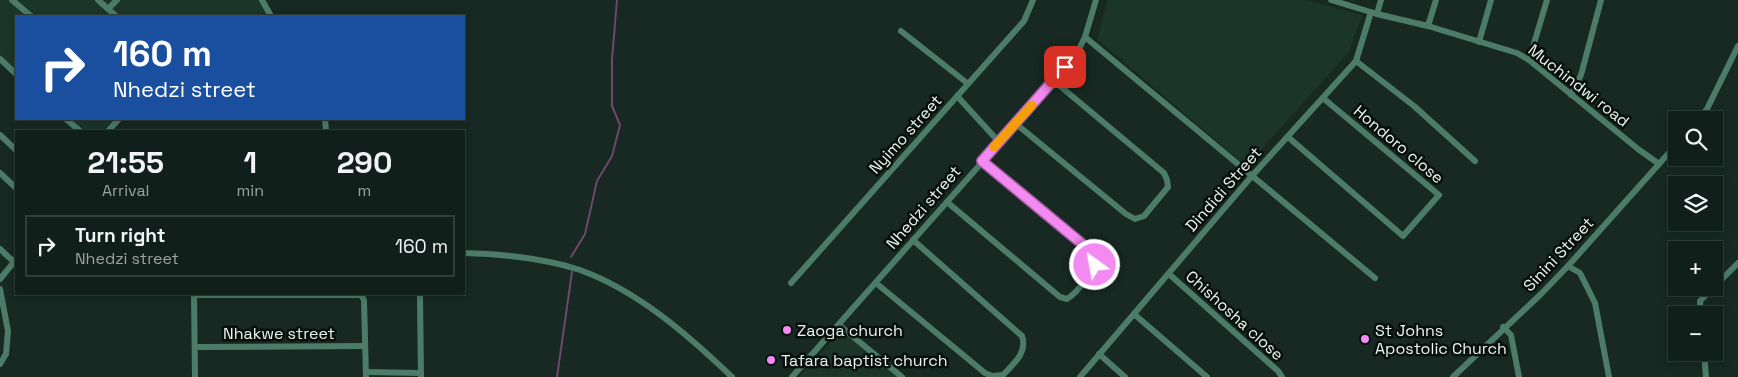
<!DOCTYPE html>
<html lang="en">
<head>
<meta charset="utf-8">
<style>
	:root { --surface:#111f1a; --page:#1e2c27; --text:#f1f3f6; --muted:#9ca2a2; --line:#303d39 }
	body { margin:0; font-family:"Space Grotesk",sans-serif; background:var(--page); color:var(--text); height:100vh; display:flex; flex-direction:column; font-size:19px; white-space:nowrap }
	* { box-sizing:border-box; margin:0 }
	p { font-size:16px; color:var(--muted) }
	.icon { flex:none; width:28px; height:28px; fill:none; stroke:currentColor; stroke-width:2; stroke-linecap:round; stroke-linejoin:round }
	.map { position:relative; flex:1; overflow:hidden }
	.sheet { position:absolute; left:15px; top:130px; width:450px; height:165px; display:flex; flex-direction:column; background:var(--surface); border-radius:0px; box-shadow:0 2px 8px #0003,0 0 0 1px var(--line) }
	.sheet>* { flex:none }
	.guide { position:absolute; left:15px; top:15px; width:450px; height:105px; border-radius:0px; box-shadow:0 2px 8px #0003,0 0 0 1px var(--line); background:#1a4fa0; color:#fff; overflow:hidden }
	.tools { position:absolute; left:1668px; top:111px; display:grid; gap:10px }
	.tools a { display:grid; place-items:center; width:55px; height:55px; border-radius:0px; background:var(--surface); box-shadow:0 2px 8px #0003,0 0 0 1px var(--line); font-size:25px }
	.pin { position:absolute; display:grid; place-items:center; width:42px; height:42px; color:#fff; margin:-21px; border-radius:10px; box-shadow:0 2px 8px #0006 }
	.me { position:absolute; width:55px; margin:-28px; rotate:328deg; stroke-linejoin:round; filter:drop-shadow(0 0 4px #0008) }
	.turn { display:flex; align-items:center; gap:18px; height:105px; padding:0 15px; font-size:22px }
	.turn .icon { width:65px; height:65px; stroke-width:2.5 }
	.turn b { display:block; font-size:35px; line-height:42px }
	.eta { display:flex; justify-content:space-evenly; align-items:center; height:85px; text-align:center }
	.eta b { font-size:30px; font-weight:700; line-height:35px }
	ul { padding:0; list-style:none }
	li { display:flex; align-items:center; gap:15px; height:62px; margin:0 10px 8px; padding:0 5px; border:2px solid var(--line); border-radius:0px }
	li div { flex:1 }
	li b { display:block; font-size:19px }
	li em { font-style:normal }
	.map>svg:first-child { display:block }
</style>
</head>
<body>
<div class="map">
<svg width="1738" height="377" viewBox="0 0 1738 377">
	<rect width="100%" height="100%" fill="#172922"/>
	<!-- built -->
	<g fill="#1b352b">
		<path d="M0 0H261L270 16H16V72L0 57Z"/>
		<path d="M1108 0H1305L1362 15 1349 52 1246 166 1097 39Z"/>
		<path d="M66 119H115L102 131H79Z"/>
		<path d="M843 329 901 377H799Z"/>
	</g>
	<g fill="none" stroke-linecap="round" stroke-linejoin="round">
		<!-- stream -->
		<g stroke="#6d476c" stroke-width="2">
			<path d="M571 257 585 234 597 181 612 156 620 125 612 106V59L617 0"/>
			<path d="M557 377 572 272"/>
		</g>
		<!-- minor -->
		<g stroke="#4c7c69" stroke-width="6">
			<path d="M12 0 31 16"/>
			<path d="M98 0 116 16"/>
			<path d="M262 0 271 16"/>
			<path d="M1331 0 1377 14 1428 26 1517 53 1529 60 1638 149 1659 164"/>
			<path d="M108 9 117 0"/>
			<path d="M1377 14 1381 0"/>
			<path d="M1428 26 1436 0"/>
			<path d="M901 31 967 83"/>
			<path d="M1085 37 1375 278"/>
			<path d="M1479 42 1491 0"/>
			<path d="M0 59 16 74"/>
			<path d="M1529 60 1547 0"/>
			<path d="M1356 61 1414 106 1475 161"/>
			<path d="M1571 95 1581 75 1601 0"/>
			<path d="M957 96 999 142"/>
			<path d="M66 119 80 131"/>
			<path d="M325 119 326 131"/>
			<path d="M1698 120 1707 109 1738 46"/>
			<path d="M1015 123 1126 214 1135 219 1144 216 1168 187 1167 180 1164 173 1054 81"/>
			<path d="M108 131 119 119"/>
			<path d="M0 135 16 150"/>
			<path d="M1288 137 1403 236 1439 195 1323 98"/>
			<path d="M0 173 16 188"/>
			<path d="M947 202 1060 297 1067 299C1077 293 1095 270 1096 258L1092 252 982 161"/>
			<path d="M0 249 14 262"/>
			<path d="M464 253C502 254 544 258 580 270 638 291 688 335 732 377"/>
			<path d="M1568 266 1580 273 1595 303 1609 377"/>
			<path d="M1169 274 1278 371 1282 377"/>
			<path d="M0 279 14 262H16"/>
			<path d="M791 283 1024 21 1033 0"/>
			<path d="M876 283 985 373 992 376 1003 375C1013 364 1028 353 1022 336L913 240"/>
			<path d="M1714 287 1738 263"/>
			<path d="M0 289 8 331 6 354 0 364"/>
			<path d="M194 294 195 377"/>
			<path d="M420 294 421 377"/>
			<path d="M194 295H361L364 300 366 377"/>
			<path d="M1134 314 1207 377"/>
			<path d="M1701 315 1700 301 1713 288"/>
			<path d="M839 325 902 377"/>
			<path d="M1503 327 1511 335 1519 377"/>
			<path d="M195 347 364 346"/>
			<path d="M1704 352 1706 377"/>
			<path d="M1099 354 1125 377"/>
			<path d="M366 372 421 373"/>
			<path d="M792 377 1054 81 1077 53 1085 37 1096 0"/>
			<path d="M1080 377 1251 177 1356 61 1371 12"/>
			<path d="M1453 377 1541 294 1568 266 1676 145"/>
		</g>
	</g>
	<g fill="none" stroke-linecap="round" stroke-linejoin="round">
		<defs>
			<path id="route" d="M1065 67 982 161 1092 252 1096 258 1095 265"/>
		</defs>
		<!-- route casing -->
		<use href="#route" stroke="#9e5a9d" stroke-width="12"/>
		<!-- route -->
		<use href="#route" stroke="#f38af1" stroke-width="9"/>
		<!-- slow -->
		<path stroke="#f59e0b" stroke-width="9" d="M994 147 1032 105"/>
	</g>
	<!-- markers -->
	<g fill="#f38af1" stroke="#080f0c" stroke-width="2">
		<circle cx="787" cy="330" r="5"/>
		<circle cx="1365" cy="339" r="5"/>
		<circle cx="771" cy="360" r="5"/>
	</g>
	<g text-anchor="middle" stroke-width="5" stroke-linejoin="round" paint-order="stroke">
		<!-- street labels -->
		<g font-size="16" fill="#ebf6f1" stroke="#080f0c">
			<text transform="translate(1579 85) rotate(38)" y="6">Muchindwi road</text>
			<text transform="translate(905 134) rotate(-48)" y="6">Nyimo street</text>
			<text transform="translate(1399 144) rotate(40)" y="6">Hondoro close</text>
			<text transform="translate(1223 189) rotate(-49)" y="6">Dindidi Street</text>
			<text transform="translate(923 207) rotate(-49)" y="6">Nhedzi street</text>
			<text transform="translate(1558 254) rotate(-47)" y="6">Sinini Street</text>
			<text transform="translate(1235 315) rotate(42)" y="6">Chishosha close</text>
			<text x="279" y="339">Nhakwe street</text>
		</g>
		<!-- poi labels -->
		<g font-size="16" fill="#ebf6f1" stroke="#080f0c" text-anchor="start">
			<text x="797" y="336">Zaoga church</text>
			<text x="1375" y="336">St Johns<tspan x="1375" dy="18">Apostolic Church</tspan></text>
			<text x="781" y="366">Tafara baptist church</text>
		</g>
	</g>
</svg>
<div class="tools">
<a><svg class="icon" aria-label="search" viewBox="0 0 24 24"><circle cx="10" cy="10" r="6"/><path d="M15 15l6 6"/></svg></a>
<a><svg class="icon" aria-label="layers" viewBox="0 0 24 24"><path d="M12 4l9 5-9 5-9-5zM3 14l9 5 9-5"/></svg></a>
<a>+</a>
<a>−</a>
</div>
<div class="pin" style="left:1065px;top:67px;background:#d93025"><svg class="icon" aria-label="arrive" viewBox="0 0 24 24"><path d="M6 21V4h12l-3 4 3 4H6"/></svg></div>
<svg class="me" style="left:1095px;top:265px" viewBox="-20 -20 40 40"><circle r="17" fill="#f38af1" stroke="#fff" stroke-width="3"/><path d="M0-11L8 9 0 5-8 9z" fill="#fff"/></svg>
<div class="guide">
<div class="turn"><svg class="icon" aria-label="right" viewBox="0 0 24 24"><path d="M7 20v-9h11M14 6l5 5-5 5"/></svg><div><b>160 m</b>Nhedzi street</div></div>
</div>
<section class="sheet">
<div class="eta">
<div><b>21:55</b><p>Arrival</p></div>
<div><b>1</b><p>min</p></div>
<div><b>290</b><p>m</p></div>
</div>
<ul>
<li><svg class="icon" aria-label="right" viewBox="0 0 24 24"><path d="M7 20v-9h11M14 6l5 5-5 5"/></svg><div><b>Turn right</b><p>Nhedzi street</p></div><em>160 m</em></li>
</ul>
</section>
</div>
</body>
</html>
